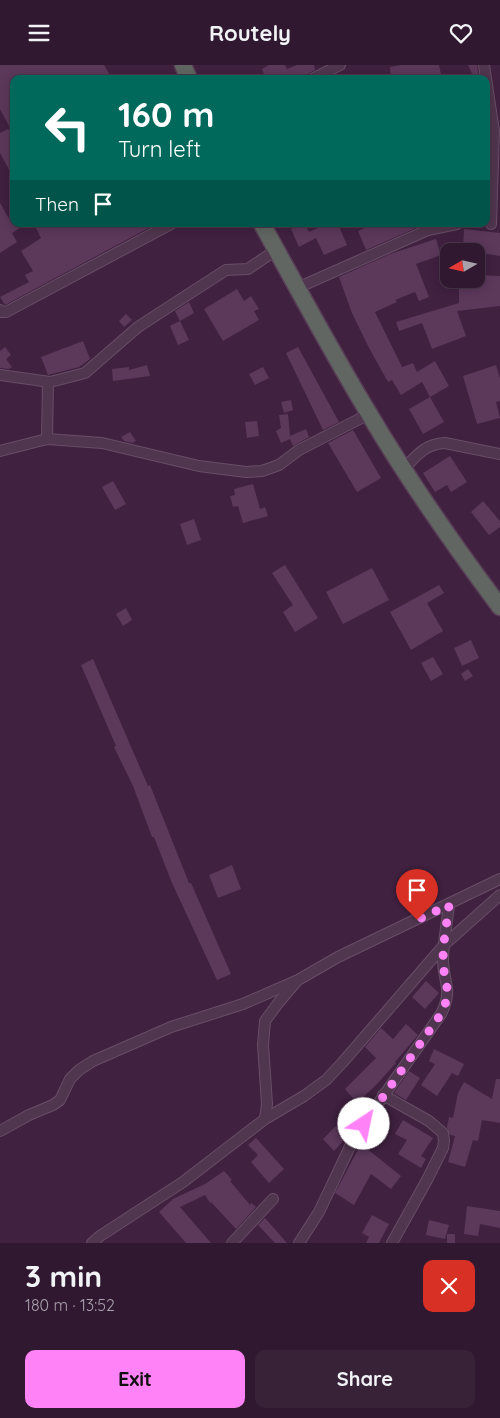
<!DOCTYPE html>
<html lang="en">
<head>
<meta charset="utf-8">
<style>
	:root { --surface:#301930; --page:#382238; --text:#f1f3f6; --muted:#a8a0ab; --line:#4b384c; --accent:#ff83f7 }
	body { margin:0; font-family:Quicksand,sans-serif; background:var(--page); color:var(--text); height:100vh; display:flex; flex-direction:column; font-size:19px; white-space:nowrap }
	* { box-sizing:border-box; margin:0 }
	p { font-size:16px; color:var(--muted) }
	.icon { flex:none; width:28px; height:28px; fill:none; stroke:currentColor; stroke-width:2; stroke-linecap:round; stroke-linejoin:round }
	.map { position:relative; height:1178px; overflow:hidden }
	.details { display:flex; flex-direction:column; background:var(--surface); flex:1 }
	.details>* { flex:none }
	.top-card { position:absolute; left:10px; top:10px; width:480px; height:152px; border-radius:10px; box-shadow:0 2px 12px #0003,0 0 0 1px var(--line); background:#00695c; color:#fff; overflow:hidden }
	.needle { width:32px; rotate:261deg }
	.fabs { position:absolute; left:440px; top:178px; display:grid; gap:10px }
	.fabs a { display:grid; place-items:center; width:45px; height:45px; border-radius:10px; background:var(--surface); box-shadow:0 2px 12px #0003,0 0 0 1px var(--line); font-size:25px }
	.pin { position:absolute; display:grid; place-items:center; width:42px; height:42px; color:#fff; margin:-51px -21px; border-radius:50% 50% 50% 0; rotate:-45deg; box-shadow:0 0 5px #0007 }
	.pin .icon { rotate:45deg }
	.me { position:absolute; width:55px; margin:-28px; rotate:34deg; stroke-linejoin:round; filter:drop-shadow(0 0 4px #0008) }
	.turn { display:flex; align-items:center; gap:18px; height:105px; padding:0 25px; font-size:22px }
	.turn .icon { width:65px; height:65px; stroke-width:2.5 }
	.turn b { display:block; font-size:35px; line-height:42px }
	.then { display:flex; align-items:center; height:48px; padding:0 25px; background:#0003; gap:10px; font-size:19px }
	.round { display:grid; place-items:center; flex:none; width:52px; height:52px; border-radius:10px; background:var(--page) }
	.head { display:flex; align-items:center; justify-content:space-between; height:85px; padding:0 25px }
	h1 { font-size:30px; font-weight:700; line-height:38px }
	.cta { display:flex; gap:10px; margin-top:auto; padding:10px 25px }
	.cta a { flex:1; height:58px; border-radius:10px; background:var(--accent); color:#111; font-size:20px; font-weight:700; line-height:58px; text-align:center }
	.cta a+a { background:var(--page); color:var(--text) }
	header { display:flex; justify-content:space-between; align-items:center; height:65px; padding:0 25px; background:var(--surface); font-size:22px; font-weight:700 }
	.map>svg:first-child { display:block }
</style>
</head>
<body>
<header><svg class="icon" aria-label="menu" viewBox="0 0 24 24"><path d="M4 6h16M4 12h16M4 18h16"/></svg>Routely<svg class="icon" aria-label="heart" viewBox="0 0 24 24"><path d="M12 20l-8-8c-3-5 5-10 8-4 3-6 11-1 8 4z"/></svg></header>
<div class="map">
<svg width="500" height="1178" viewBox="0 0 500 1178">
	<rect width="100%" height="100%" fill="#402140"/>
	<!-- building -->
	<g fill="#5c385b">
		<path d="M0 0H104L112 14H14V70L0 44Z"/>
		<path d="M269 0H285L287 4 297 0H314L315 5 309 8 305 14H266L262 4Z"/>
		<path d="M401 0H439L442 14H391L390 2Z"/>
		<path d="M468 0H477L479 12 474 13Z"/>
		<path d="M8 64 14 74V114L0 88V68Z"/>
		<path d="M0 138 12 159H26L12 168 17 177 0 188Z"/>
		<path d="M34 159H156L5 240 0 232 29 217 25 210 33 206 21 186 41 173Z"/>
		<path d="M302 159H305L309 167 327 159H338L347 180 324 190 316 173 299 182 291 164Z"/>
		<path d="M374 159H425L366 185 358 166Z"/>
		<path d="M464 164 500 168V191L463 185Z"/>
		<path d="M436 174 441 190 416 199 429 232 419 236 415 227 395 235 397 237 375 247 402 302 413 298 417 307 435 296 449 321 430 332 422 317 401 330 392 315 388 317 368 281 352 248 339 212 390 189Z"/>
		<path d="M476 210 500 211V241L457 246 466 271 432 284 422 258 399 266 396 257 459 238V214H476Z"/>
		<path d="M237 224 244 236 251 231 259 244 254 246 259 255 223 276 204 244Z"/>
		<path d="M189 237 194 248 180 256 175 246Z"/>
		<path d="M126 249 132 255 124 262 119 256Z"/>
		<path d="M180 256 189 275 178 280 170 261Z"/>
		<path d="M83 276 90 294 79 302 48 310 41 292Z"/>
		<path d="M5 282 11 290 6 294 12 302 9 304 0 303V286Z"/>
		<path d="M298 282 339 357 323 365 286 288Z"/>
		<path d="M147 300 150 311 113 316 112 304 129 302V305Z"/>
		<path d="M496 300 500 313V336L496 337 500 353 477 359 463 311Z"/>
		<path d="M263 302 269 313 255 320 249 309Z"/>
		<path d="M430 332 444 357 423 369 409 344Z"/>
		<path d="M291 335 293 345 284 348 281 337Z"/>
		<path d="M288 349 290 371 306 364 309 372 293 381 290 374 281 378 276 366 281 363 279 350Z"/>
		<path d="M257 356 259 371 247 373 245 357Z"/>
		<path d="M353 365 381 413 357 427 328 378Z"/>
		<path d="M130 367 136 376 132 378 124 376 121 372Z"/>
		<path d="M450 391 467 417 451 427 447 420 435 427 423 408Z"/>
		<path d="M113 416 126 439 115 445 102 422Z"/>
		<path d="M253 419 260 444 265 442 268 451 243 458 238 441 233 442 230 431 235 430 234 424Z"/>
		<path d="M483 436 500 456V462L489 470 471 447Z"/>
		<path d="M194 454 201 475 187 480 180 459Z"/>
		<path d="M285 500 318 553 295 567 283 547 293 540 272 508Z"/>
		<path d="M372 503 389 535 343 559 326 527Z"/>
		<path d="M439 520 444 528 427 538 443 566 411 585 390 547Z"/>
		<path d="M126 543 132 555 123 561 116 549Z"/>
		<path d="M471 575 479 593 462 601 454 583Z"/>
		<path d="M433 592 443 609 431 616 421 598Z"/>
		<path d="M93 594 148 721 150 720 189 818H191L231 909 217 915 172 818 154 772H152L133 721 114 682 116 681 81 600Z"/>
		<path d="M468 604 473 611 465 616 461 609Z"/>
		<path d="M232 800 241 824 218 833 209 810Z"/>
		<path d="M426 916 439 928 425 944 412 932Z"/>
		<path d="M406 959 418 970 395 997 396 998 377 1019 357 1038 345 1024 376 993 365 982 381 963 393 974Z"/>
		<path d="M434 984 464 999 458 1011 452 1008 437 1031 421 1020 435 999 429 996Z"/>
		<path d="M409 1006 420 1013 406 1035 394 1028Z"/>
		<path d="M496 1014H500V1058L482 1055 478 1076 473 1075 465 1102 448 1097 455 1071 450 1070 447 1062 449 1052 453 1053 458 1028 464 1017 492 1034Z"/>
		<path d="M403 1055 433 1073 421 1091 426 1094 421 1103 398 1089 407 1075 395 1069Z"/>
		<path d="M336 1061 347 1072 334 1086 323 1074Z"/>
		<path d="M256 1073 284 1104 269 1118 251 1097 258 1090 248 1080Z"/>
		<path d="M361 1079 401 1111 391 1124 371 1109 354 1140 335 1128Z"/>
		<path d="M224 1106 232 1115 230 1116 250 1140 251 1138 256 1142 236 1164 211 1137 210 1138 205 1130 180 1142 211 1178H186L159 1147 173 1134 205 1119Z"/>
		<path d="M467 1141 500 1146V1163L480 1159 478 1171 464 1169Z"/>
		<path d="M372 1150 389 1159 379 1178H366L369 1172 362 1168Z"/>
		<path d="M265 1153 287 1178H275L258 1160Z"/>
		<path d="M429 1155 449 1160 445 1174 426 1170Z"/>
		<rect x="447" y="1169" width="8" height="9"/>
	</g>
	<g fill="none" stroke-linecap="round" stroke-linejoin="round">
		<defs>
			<g id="minor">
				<path d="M484 0 494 66 491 159"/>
				<path d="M312 14 340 0"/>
				<path d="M297 223 428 165 457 159"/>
				<path d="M0 245 1 247H6L171 159"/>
				<path d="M0 310 50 317 85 308 138 262 164 245 226 205 248 204 276 185"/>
				<path d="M47 374 48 317"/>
				<path d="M0 386 47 374 102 378 199 401 246 407 262 406 279 400 299 385 369 349"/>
				<path d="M404 404C417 390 425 379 445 378L500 389"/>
				<path d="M383 1030 429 1056 443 1068 444 1076 443 1083 427 1115 392 1178"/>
				<path d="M265 1054 267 1039 263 980 265 956 279 937 296 917"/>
				<path d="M0 1066 29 1050 53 1040 60 1035 70 1014 79 1005 93 996 171 962 243 939 298 915 338 892 500 814"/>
				<path d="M92 1178 100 1171 183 1117 265 1054 304 1031 326 1015 342 998 445 879 500 830"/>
				<path d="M232 1178 273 1134"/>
				<path d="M299 1178 319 1147 354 1073 441 949C453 925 444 919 443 896 443 877 447 859 449 840"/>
			</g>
			<g id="trunk">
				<path d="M183 0 189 14"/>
				<path d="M262 159C297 222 331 286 368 347 408 415 453 479 500 542"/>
			</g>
		</defs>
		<!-- minor casing -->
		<use href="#minor" stroke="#684e66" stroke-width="12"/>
		<!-- trunk casing -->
		<use href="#trunk" stroke="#583e56" stroke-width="19"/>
		<!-- minor -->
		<use href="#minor" stroke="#50364f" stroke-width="10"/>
		<!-- trunk -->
		<use href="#trunk" stroke="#616662" stroke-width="16"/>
	</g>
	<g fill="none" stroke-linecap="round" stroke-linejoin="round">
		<!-- route -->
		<path stroke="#ff83f7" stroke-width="9" stroke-dasharray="0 16.2" d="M364 1059 441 949C453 925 444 919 443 896 443 877 447 858 449 840L417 855"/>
	</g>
</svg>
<div class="fabs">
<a><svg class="needle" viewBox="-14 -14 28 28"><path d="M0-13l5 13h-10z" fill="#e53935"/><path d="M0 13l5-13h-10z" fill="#a8a0ab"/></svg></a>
</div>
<div class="pin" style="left:417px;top:855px;background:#d93025"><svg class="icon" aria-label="arrive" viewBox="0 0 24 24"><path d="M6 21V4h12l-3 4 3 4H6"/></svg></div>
<svg class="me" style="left:364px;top:1059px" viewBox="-20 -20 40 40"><circle r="19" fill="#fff"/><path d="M0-13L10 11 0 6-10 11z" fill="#ff83f7"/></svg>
<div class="top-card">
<div class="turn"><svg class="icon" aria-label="left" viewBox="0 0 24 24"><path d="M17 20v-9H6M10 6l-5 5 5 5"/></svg><div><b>160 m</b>Turn left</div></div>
<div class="then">Then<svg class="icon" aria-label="arrive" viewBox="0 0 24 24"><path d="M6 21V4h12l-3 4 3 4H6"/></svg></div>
</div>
</div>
<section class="details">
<div class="head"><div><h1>3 min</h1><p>180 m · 13:52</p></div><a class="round" style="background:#d93025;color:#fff"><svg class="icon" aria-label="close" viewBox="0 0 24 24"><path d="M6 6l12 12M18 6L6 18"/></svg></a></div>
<div class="cta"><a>Exit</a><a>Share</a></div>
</section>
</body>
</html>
